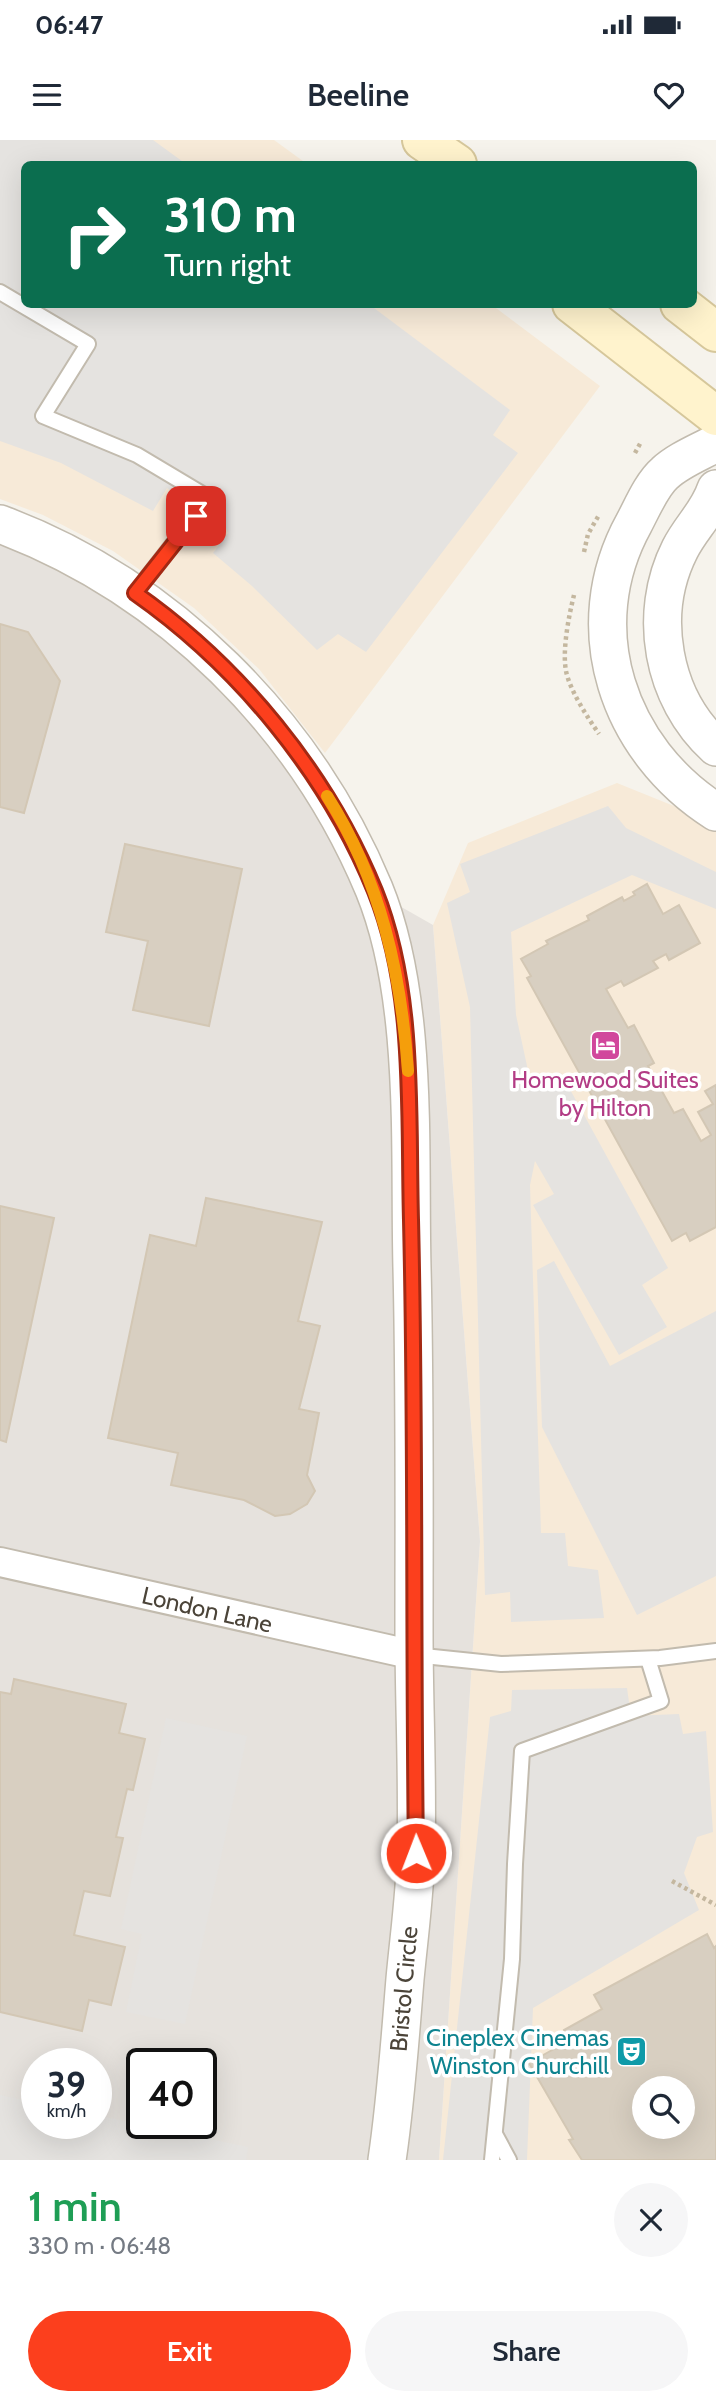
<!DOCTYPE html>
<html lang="en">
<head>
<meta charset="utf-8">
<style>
	:root { --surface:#fff; --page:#f6f6f7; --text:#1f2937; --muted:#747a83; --accent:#fc3f1d }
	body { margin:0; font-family:Cabin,sans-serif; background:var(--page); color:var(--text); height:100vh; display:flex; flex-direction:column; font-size:26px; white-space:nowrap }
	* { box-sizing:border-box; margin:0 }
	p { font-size:23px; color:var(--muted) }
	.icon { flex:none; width:38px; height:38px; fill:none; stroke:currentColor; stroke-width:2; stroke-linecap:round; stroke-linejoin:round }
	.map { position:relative; height:2020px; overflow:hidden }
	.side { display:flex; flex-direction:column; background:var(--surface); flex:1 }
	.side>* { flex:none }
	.hud { position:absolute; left:21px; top:21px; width:676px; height:147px; border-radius:10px; box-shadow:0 7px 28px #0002; background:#0b6e4f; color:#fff; overflow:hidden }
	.controls { position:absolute; left:632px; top:1936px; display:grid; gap:14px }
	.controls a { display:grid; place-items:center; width:63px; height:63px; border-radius:50%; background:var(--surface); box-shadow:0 7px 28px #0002; font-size:35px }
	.speed { position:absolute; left:21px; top:1908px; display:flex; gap:14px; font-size:35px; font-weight:700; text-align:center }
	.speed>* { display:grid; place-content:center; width:91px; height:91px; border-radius:50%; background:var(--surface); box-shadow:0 7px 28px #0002; line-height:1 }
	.speed small { font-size:18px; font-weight:400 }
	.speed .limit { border:4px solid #111; border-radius:10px; background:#fff; color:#111 }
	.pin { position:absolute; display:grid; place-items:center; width:60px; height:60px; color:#fff; margin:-30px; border-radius:14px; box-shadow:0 4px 10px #0006 }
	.me { position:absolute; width:77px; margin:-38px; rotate:359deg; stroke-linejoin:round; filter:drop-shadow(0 0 5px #0008) }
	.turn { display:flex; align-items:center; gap:24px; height:147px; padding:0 28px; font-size:32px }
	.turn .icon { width:91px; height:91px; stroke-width:2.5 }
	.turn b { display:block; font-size:49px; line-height:60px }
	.round { display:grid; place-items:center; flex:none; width:74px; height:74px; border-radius:37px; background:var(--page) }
	.summary { display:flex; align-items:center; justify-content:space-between; height:119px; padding:0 28px }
	h1 { font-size:42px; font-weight:600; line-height:52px; color:#1e9e55 }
	.button { display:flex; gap:14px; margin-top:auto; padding:14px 28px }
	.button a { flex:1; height:80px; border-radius:42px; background:var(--accent); color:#fff; font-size:28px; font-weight:600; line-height:80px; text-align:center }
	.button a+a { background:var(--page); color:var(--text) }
	.status { display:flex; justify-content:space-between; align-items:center; height:49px; padding:0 35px; background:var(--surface); direction:ltr }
	.status svg { height:19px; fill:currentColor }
	header { display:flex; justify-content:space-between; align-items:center; height:91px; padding:0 28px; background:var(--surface); font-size:32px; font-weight:600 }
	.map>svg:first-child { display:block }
</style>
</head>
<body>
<div class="status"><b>06:47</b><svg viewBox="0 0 49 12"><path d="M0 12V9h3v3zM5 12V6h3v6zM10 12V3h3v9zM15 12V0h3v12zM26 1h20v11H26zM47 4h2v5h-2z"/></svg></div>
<header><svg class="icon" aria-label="menu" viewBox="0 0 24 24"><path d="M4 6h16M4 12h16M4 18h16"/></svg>Beeline<svg class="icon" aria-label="heart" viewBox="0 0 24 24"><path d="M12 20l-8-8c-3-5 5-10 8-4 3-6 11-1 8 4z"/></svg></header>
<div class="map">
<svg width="716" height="2020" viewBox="0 0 716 2020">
	<rect width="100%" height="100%" fill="#f6f3ec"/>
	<!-- commercial -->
	<g fill="#f7ead8" fill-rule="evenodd">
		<path d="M0 0H274L307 24H24V164L492 165 600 246 325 613 259 529 194 468 113 411 43 375 0 359Z"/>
		<path d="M617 643 716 683V2020H439L480 1401 433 785 468 703ZM644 1948H682V1986H644Z"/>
	</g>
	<!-- industrial -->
	<path fill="#e6e2dd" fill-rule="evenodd" d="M0 387 99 430 296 608 375 752 433 785 480 1401 439 2020H0ZM37 1923H96V1983H37ZM142 1923H201V1983H142Z"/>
	<!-- parking -->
	<g fill="#e5e3e0">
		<path d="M0 0H153L186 24H24V164L370 165 510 270 493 295 518 313 366 512 338 494 317 510 252 446 213 413 228 393 226 388 167 348 153 371 61 323 0 301Z"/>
		<path d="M608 666 626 688 716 732V769L632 735 511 792 516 875 532 949 561 933 668 1128 642 1145 667 1187 619 1215 533 1065 554 1054 535 1021 530 1045 541 1393H565L568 1426 598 1430 604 1478 511 1482 510 1452 485 1455 470 867 447 763 470 752 460 724Z"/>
		<path d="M554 1121 610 1226 716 1171V1436L637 1475 542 1287 537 1130Z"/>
		<path d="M627 1548 631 1576 679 1574 683 1594 706 1591 713 1692 697 1697 684 1733 699 1770 533 1868 527 2020H443L490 1577 511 1571 512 1550Z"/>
		<path d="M166 1578 247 1596 185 1884 126 1872 142 1794 121 1789Z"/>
		<path d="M0 1955 37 1963V1983H96V1975L248 2007 246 2020H0Z"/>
	</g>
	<!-- building -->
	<g fill="#d8cfc1" stroke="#d3c7b4" stroke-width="2" fill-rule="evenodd">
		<path d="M0 484 28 492 60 541 24 673 0 667Z"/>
		<path d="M125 704 242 729 209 886 133 870 148 801 106 792Z"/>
		<path d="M647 744 663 774 679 765 700 803 669 820 666 814 653 821 658 828 624 846 621 841 606 849 628 888 634 885 654 923 648 926 674 973 683 969 701 1001 711 995 698 972 713 964 705 951 716 945V1087L690 1101 686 1093 672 1101 527 838 531 836 521 819 548 804 546 801 589 780 587 776 622 757 624 761 635 755 633 752Z"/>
		<path d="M206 1058 322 1082 298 1181 320 1186 299 1269 319 1273 307 1335 315 1351 307 1364 290 1374 275 1376 244 1360 171 1345 178 1313 108 1298 150 1095 196 1106Z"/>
		<path d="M0 1066 54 1078 6 1302 0 1300Z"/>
		<path d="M14 1539 126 1564 119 1593 145 1599 133 1650 127 1649 116 1697 123 1698 110 1756 84 1751 74 1795 125 1807 111 1865 89 1860 82 1891 0 1872V1552L11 1554Z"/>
		<path d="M707 1794 714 1808 716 1806V2020H582L569 2000 573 1999 529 1923 568 1901 564 1890 602 1869 594 1855ZM644 1948H682V1986H644Z"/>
	</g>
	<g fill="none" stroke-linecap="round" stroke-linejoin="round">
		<defs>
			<g id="service">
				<path d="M0 152 88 204 43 276 137 315 209 358 135 453"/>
				<path d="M414 1515 501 1524 660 1518 716 1511"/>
				<path d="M495 1994 509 2020"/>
				<path d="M492 2020 512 1819 515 1724 522 1611 661 1561 648 1519"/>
			</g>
			<path id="minor" d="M0 1422 414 1515"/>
			<g id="tertiary">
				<path d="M716 303C700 312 679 320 665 333 652 344 642 368 634 383 576 488 618 610 716 672"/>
				<path d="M716 349C708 373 691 387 680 409 647 474 662 558 716 607"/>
				<path d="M0 384C168 447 305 583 374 749 419 859 409 1010 412 1128 415 1250 414 1371 414 1493 414 1566 418 1639 416 1711 415 1754 409 1796 405 1839 400 1899 396 1960 387 2020"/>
			</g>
			<g id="secondary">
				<path d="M422 0 457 24"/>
				<path d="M572 164 716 276"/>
				<path d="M680 164 716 192"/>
			</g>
		</defs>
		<!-- service casing -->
		<use href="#service" stroke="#c2bbae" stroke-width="18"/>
		<!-- minor casing -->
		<use href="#minor" stroke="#c2bbae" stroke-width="32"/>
		<!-- tertiary casing -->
		<use href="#tertiary" stroke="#c2bbae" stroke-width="40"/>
		<!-- secondary casing -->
		<use href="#secondary" stroke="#d6c79b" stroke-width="42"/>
		<!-- path -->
		<g stroke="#c4b79f" stroke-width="4.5" stroke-dasharray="3.5 3.5" stroke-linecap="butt">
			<path d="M635 313 641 302"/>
			<path d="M584 412 588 394 599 375"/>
			<path d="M574 455C569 475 562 510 566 531 570 551 588 578 599 594"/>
			<path d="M672 1741 716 1765"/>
		</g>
		<!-- service -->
		<use href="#service" stroke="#fff" stroke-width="14"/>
		<!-- minor -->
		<use href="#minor" stroke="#fff" stroke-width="28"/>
		<!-- tertiary -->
		<use href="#tertiary" stroke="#fff" stroke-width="37"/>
		<!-- secondary -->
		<use href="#secondary" stroke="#fff3cd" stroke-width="38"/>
	</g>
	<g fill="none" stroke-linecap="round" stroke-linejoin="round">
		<defs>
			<path id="route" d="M196 376 135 453C239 526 327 633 375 751 416 853 408 972 411 1080 416 1291 413 1502 416 1713"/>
		</defs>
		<!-- route casing -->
		<use href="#route" stroke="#a42913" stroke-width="18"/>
		<!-- route -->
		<use href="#route" stroke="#fc3f1d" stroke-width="12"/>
		<!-- slow -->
		<path stroke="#f59e0b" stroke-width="12" d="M327 656C381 741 401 833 408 931"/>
	</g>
	<!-- icons -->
	<defs>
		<symbol id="hotel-square" viewBox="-11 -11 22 22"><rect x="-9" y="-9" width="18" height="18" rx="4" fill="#d1479c" stroke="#fff"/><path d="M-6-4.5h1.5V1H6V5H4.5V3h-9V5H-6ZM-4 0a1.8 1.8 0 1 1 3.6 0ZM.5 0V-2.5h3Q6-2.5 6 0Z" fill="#fff"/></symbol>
		<symbol id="theatre-square" viewBox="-11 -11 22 22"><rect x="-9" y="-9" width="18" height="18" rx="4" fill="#0f9aa8" stroke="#fff"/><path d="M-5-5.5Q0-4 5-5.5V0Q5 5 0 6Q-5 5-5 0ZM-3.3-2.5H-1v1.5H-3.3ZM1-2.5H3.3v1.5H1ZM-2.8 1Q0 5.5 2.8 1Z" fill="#fff"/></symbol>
	</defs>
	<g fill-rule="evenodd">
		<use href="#hotel-square" x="588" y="888" width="35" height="35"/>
		<use href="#theatre-square" x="614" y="1894" width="35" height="35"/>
	</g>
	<g text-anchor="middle" stroke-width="7" stroke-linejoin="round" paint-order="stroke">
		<!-- hotel labels -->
		<g font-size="24" fill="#b23c85" stroke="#fff">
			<text x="605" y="948">Homewood Suites<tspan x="605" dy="28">by Hilton</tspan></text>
		</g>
		<!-- street labels -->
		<g font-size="24" fill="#4b4439" stroke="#fff">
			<text transform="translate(207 1470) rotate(13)" y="8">London Lane</text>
			<text transform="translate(404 1849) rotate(-85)" y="8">Bristol Circle</text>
		</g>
		<!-- culture labels -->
		<g font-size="24" fill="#0d838f" stroke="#fff" text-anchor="end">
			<text x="609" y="1906">Cineplex Cinemas<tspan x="609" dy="28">Winston Churchill</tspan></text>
		</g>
	</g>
</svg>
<div class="controls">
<a><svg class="icon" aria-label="search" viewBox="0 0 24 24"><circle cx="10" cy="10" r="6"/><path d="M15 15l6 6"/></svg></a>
</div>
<div class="speed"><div>39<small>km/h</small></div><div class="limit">40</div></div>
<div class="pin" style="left:196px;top:376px;background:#d93025"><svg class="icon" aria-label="arrive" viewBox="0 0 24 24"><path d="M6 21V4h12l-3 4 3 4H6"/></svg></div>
<svg class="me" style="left:416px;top:1713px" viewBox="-20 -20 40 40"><circle r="17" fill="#fc3f1d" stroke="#fff" stroke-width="3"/><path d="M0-11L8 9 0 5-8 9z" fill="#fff"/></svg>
<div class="hud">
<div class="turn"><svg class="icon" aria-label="right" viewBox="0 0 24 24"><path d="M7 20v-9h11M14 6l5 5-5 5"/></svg><div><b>310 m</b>Turn right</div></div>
</div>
</div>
<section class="side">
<div class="summary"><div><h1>1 min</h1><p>330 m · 06:48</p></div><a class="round"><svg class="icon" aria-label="close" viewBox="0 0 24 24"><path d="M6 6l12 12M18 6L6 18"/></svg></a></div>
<div class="button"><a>Exit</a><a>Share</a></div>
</section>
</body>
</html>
